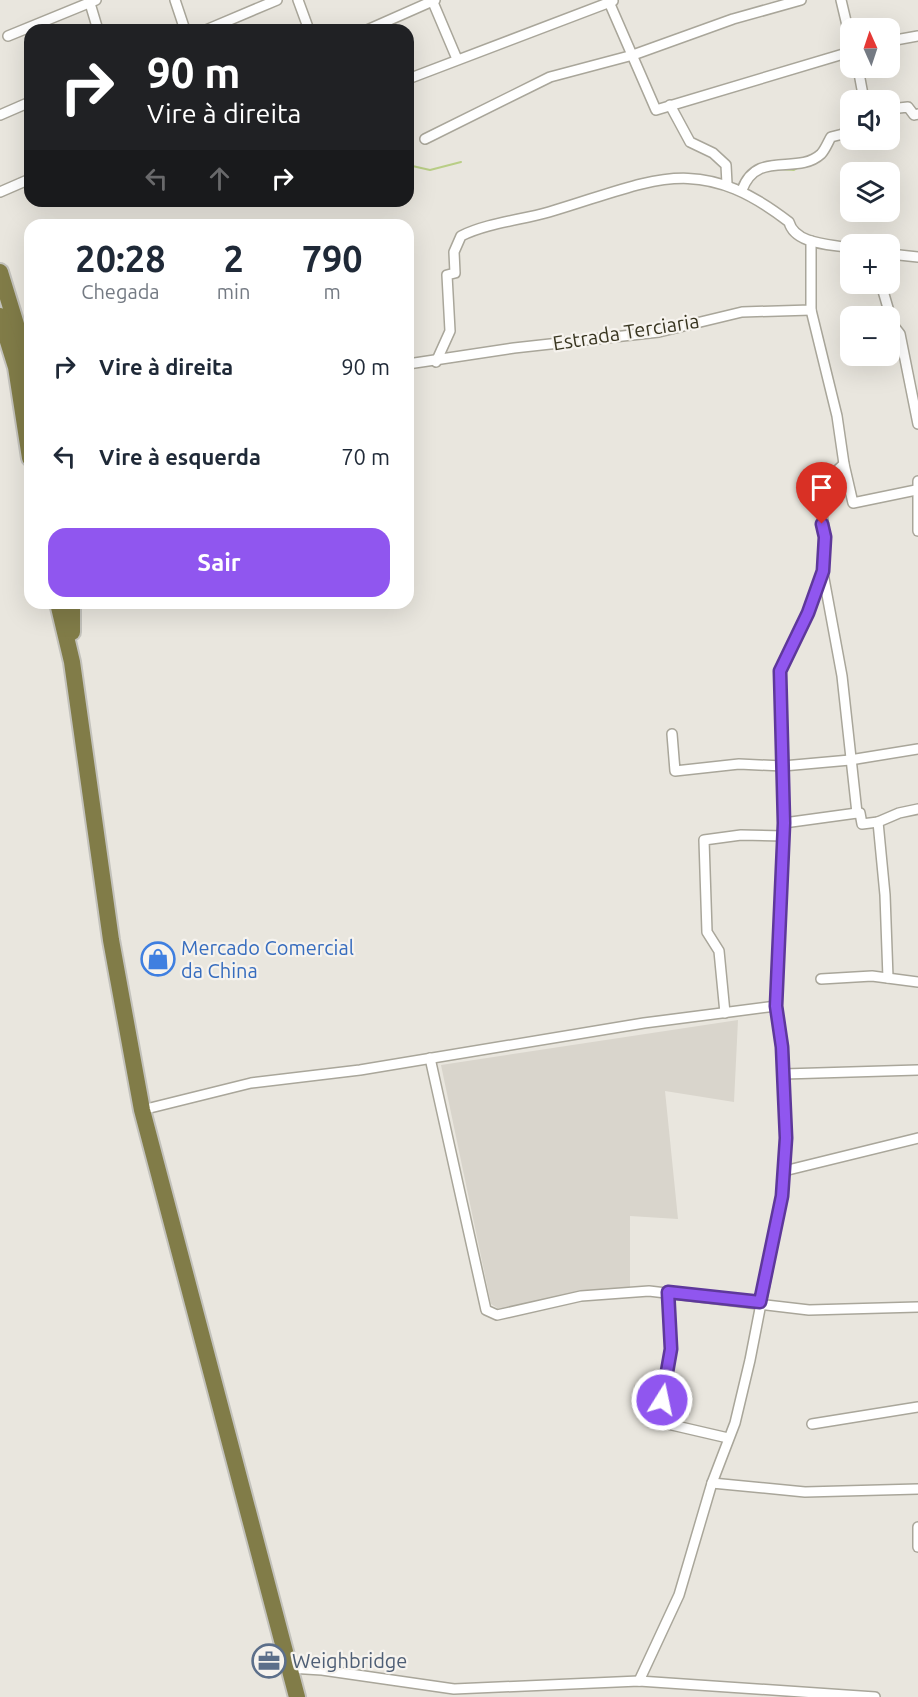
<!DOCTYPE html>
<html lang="pt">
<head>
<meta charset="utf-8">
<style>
	:root { --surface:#fff; --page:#f2f2f3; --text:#1f2937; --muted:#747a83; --accent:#9056ef }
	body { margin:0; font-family:Ubuntu,sans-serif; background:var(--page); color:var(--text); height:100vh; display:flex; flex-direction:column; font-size:22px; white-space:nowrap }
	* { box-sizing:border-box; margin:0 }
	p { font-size:20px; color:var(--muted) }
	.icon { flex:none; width:33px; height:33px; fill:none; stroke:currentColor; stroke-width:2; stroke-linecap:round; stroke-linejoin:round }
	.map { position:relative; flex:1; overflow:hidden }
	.sheet { position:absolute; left:24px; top:219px; width:390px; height:390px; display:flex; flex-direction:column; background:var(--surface); border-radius:18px; box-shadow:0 6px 24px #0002 }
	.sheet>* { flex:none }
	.guide { position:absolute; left:24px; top:24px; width:390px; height:183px; border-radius:18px; box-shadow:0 6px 24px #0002; background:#202124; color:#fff; overflow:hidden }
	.needle { width:39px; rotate:357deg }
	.buttons { position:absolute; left:840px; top:18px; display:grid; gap:12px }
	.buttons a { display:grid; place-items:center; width:60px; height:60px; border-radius:12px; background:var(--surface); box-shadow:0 6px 24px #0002; font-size:30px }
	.pin { position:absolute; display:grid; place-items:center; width:51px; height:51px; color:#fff; margin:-62px -26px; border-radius:50% 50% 50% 0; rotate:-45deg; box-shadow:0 0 6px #0007 }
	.pin .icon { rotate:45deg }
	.me { position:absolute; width:66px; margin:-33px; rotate:10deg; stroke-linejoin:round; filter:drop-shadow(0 0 4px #0008) }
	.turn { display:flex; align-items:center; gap:21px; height:126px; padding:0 24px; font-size:27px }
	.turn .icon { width:78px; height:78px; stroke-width:2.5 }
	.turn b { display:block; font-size:42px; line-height:51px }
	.lanes { display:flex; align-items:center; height:57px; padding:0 24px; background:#0003; justify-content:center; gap:30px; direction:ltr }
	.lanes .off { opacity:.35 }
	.eta { display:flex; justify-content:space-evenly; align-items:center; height:102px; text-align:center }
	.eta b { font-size:36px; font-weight:700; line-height:42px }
	.action { display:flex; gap:12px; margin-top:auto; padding:12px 24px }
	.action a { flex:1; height:69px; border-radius:18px; background:var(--accent); color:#fff; font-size:24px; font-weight:700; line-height:69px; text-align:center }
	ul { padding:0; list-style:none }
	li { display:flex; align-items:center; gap:18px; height:90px; padding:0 24px }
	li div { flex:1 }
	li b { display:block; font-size:22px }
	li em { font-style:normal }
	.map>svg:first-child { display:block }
</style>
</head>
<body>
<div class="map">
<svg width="918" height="1697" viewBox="0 0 918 1697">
	<rect width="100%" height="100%" fill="#e9e6de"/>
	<!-- built -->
	<path fill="#d9d5cc" d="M738 1020 734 1102 665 1091 678 1219 630 1216V1287L578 1292 499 1309 491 1304 441 1065Z"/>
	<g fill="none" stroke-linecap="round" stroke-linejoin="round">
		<!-- stream -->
		<g stroke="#b9ce86" stroke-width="2">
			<path d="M408 165 430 170 461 162"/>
			<path d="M779 169 794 170 799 167"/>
		</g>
		<defs>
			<g id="minor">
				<path d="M89 0 98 30"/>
				<path d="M175 0 185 30"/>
				<path d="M298 0 309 30"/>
				<path d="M432 0 457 59"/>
				<path d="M841 0 850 38"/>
				<path d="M609 2 656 110 850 52"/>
				<path d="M206 30 277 0"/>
				<path d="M367 30 435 0"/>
				<path d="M8 36 96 0"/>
				<path d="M890 41 918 36"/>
				<path d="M858 68 864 100"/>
				<path d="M408 79 613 1"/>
				<path d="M670 105 690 142 713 153 726 165 727 184"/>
				<path d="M890 109 908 107 914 115 918 114"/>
				<path d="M0 115 30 102"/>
				<path d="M425 139 550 77 633 55 733 19 801 0"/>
				<path d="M742 190C757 149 797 176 821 154 825 150 828 142 831 137L843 134 850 126"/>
				<path d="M0 192 30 179"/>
				<path d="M890 254 918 257"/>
				<path d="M881 284 893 325 900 334 918 424"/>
				<path d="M811 310 837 416 844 464 853 503 916 490"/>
				<path d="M436 362 450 331 447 275 455 273 454 252 461 236C487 223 521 220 549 212 651 182 696 150 789 222 795 245 832 244 850 248"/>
				<path d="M408 364 514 348 659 332 742 312 811 310V241"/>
				<path d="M918 481V531"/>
				<path d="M823 573 842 676 857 813H860L862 824 878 822"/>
				<path d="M672 734 675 771 739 764 783 766 850 760 918 749"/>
				<path d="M784 823 857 813"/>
				<path d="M888 978 885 895 878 822 899 813 918 809"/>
				<path d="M821 979 872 976 918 982"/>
				<path d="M725 1013 719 951 707 932 704 840 741 835 784 836"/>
				<path d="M430 1058 486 1310 497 1315 581 1296 649 1291 809 1310 918 1307"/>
				<path d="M784 1074 918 1070"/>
				<path d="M142 1110 251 1083 360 1070 644 1023 776 1006"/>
				<path d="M784 1171 918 1138"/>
				<path d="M668 1292 671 1349 659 1422 728 1438"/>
				<path d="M812 1424 918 1407"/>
				<path d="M712 1483 805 1492 918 1489"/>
				<path d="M918 1527V1547"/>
				<path d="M289 1668 322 1670 454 1689 639 1681 875 1697"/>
				<path d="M639 1681 679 1595 712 1483 735 1423 750 1360 782 1196 786 1138 782 1047 776 1006 784 823 780 671 808 613 823 571 825 537 820 498 823 483 844 464"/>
			</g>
			<g id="trunk">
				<path d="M0 272 30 370"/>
				<path d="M0 316 16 367 30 458"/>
				<path d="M58 603 72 662 111 940 142 1110 297 1697"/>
				<path d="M72 603V632"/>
			</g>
		</defs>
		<!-- minor casing -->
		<use href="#minor" stroke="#a9a69a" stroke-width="12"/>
		<!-- trunk casing -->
		<use href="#trunk" stroke="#c3c2bc" stroke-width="20"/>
		<!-- minor -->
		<use href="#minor" stroke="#fff" stroke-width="9"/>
		<!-- trunk -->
		<use href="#trunk" stroke="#817c48" stroke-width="16"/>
	</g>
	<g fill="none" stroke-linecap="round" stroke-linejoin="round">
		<defs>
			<path id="route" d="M662 1400 671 1349 668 1292 760 1302 782 1196 786 1138 782 1047 776 1006 784 823 780 671 808 613 823 571 825 537 822 524"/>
		</defs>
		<!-- route casing -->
		<use href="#route" stroke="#5e389b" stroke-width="15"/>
		<!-- route -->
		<use href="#route" stroke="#9056ef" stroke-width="10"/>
	</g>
	<!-- icons -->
	<defs>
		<symbol id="shop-ring" viewBox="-11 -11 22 22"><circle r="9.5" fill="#f6f3ee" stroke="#3f7fe0" stroke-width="1.5"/><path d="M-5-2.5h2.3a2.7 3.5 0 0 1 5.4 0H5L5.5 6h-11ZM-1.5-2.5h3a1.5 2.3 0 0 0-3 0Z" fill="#3f7fe0"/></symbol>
		<symbol id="office-ring" viewBox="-11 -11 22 22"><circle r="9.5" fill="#f6f3ee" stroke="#5c6f8a" stroke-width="1.5"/><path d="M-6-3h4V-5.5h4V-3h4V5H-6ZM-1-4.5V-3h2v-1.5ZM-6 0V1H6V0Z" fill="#5c6f8a"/></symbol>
	</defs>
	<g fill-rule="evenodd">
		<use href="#shop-ring" x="139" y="940" width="38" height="38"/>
		<use href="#office-ring" x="250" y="1642" width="38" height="38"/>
	</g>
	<g text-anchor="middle" stroke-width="4.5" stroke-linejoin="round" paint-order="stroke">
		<!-- street labels -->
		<g font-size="20" fill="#383520" stroke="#f6f3ee">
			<text transform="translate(626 332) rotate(-9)" y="7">Estrada Terciaria</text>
		</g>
		<!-- shop labels -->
		<g font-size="20" fill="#366cbe" stroke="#f6f3ee" text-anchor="start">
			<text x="181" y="955">Mercado Comercial<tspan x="181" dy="23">da China</tspan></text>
		</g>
		<!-- service labels -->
		<g font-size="20" fill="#4e5e75" stroke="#f6f3ee" text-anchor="start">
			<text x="292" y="1668">Weighbridge</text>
		</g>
	</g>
</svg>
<div class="buttons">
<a><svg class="needle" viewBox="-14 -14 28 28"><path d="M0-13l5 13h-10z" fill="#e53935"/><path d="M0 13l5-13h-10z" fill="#747a83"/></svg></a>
<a><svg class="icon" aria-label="sound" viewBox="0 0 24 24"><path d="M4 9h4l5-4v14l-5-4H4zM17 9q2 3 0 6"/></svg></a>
<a><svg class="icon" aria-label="layers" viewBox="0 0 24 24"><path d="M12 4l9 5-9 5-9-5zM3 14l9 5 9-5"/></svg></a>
<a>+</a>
<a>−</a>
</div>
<div class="pin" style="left:822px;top:524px;background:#d93025"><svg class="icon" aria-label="arrive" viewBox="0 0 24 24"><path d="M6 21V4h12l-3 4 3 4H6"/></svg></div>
<svg class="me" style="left:662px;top:1400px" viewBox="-20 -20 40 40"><circle r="17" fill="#9056ef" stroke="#fff" stroke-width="3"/><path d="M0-11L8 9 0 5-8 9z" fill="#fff"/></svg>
<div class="guide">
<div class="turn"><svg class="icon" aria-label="right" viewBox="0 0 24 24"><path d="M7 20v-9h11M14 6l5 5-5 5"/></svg><div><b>90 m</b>Vire à direita</div></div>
<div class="lanes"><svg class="icon off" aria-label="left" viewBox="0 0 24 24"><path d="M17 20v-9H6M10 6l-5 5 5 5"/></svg><svg class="icon off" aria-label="ahead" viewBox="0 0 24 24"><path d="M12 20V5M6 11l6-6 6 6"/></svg><svg class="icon" aria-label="right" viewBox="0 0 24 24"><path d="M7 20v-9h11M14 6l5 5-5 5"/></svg></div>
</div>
<section class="sheet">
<div class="eta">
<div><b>20:28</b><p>Chegada</p></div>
<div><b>2</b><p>min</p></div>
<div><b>790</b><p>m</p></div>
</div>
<ul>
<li><svg class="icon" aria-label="right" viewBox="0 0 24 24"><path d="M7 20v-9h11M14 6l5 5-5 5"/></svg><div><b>Vire à direita</b></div><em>90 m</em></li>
<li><svg class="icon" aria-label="left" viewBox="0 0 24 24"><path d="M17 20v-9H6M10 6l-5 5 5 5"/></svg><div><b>Vire à esquerda</b></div><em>70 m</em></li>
</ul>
<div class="action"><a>Sair</a></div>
</section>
</div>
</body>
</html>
